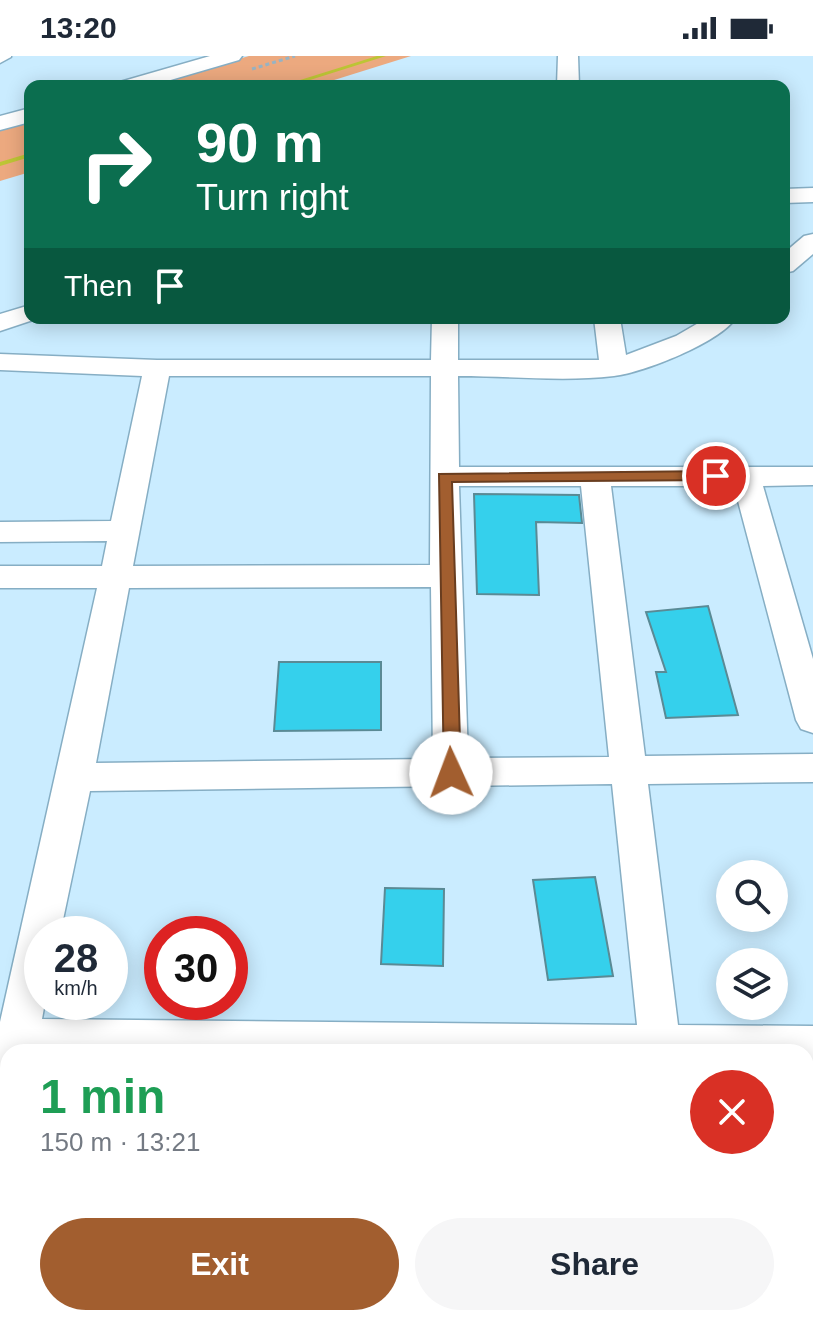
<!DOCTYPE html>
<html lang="en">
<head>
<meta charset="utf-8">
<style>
	:root { --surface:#fff; --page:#f6f6f7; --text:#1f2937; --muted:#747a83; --accent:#a25e2f }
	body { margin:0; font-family:Helvetica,sans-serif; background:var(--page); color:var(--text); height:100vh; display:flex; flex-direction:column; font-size:30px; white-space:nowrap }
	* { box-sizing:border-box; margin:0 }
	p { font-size:26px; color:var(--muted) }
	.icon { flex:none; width:44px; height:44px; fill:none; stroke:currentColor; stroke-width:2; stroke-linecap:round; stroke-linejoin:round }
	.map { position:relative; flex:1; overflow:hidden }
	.panel { position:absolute; left:0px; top:988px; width:814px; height:282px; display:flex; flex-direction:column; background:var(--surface); border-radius:24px 24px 0 0; box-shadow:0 4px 20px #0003 }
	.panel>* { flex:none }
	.top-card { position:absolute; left:24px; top:24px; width:766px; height:244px; border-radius:16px; box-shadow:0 4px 20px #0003; background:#0b6e4f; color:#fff; overflow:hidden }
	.fabs { position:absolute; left:716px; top:804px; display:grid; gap:16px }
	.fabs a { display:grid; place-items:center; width:72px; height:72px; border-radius:50%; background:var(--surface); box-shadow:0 4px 20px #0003; font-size:40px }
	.speed { position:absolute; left:24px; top:860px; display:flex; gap:16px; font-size:40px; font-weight:700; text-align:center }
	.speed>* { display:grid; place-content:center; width:104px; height:104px; border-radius:50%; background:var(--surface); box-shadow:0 4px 20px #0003; line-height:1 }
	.speed small { font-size:20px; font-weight:400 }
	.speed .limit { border:12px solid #d22; background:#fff; color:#111 }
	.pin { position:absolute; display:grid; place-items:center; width:68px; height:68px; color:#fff; margin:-34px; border:4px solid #fff; border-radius:50%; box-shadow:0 2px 8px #0007 }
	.me { position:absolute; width:88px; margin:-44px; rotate:358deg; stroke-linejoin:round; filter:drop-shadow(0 0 6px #0008) }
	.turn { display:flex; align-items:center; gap:28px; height:168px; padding:0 40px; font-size:36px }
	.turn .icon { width:104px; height:104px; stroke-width:2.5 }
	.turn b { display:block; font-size:56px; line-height:68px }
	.then { display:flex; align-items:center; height:76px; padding:0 40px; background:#0003; gap:16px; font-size:30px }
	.round { display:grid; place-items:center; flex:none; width:84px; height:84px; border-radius:42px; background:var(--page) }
	.headline { display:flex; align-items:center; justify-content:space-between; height:136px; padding:0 40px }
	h1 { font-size:48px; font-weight:700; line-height:60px; color:#1e9e55 }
	.action { display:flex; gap:16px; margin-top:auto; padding:16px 40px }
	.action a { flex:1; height:92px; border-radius:48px; background:var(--accent); color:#fff; font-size:32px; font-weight:700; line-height:92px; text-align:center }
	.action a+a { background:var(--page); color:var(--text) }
	.status { display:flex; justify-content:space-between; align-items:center; height:56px; padding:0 40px; background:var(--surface); direction:ltr }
	.status svg { height:22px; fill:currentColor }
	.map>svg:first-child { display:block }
</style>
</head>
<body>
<div class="status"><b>13:20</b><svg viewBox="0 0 49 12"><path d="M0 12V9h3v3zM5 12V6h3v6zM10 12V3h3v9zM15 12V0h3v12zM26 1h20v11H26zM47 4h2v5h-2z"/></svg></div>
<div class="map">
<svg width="813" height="1269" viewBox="0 0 813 1269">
	<rect width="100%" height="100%" fill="#caecff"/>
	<!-- green -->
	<g fill="#eca97f">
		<path d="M249 0H411L315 30H148Z"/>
		<path d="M30 64V116L0 125V73Z"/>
	</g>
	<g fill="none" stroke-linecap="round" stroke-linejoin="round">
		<!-- stream -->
		<g fill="#bdc535" fill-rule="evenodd">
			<path d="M377 0H386L291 30H281Z"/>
			<path d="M30 97V101L0 110V106Z"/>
		</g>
	</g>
	<!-- building -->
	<g fill="#35d0ec" stroke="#5a8a95" stroke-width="2">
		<path d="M474 438 579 439 582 467 536 466 539 539 477 538Z"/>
		<path d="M708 550 738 659 666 662 656 616H666L646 556Z"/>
		<path d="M279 606H381V674L274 675Z"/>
		<path d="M595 821 613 920 548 924 533 824Z"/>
		<path d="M385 832 444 833 443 910 381 908Z"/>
	</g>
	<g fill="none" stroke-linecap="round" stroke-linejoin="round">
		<defs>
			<g id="minor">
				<path d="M0 0H11V1L0 7Z"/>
				<path d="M210 0H242L239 4 150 30H116L120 26Z"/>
				<path d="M558 0H578L579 30H557Z"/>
				<path d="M30 52V66L0 74V60Z"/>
				<path d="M813 132V146L784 147V133Z"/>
				<path d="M813 178V198L793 215 784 217V197L804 180Z"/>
				<path d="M30 249V262H39L0 275V258Z"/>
				<path d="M432 262H458V304H599L594 262H620L626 299 676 280 707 262H736C718 287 645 316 614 320 564 326 509 320 458 320L459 411H813V429L763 430 813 603V677L801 673 796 664 734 430H611L645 700 813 698V726L648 728 678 969 813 970V1008H806V996H8V1064L0 1067V966L97 532H0V510H102L107 485 0 486V466L111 465 142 320 0 314V298L157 304H431ZM169 320H431L430 509 133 510ZM459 430H581L609 701 468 702ZM431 531 433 703 96 707 129 532ZM612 728 637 969 42 963 45 946H42V878H60L90 735Z"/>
				<path d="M154 1262H202L201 1269H153Z"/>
				<path d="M409 1262H457L458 1269H410Z"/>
				<path d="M654 1262H702L703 1269H655Z"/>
			</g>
		</defs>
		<!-- minor casing -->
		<use href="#minor" stroke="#86aec4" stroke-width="3"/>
		<!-- path -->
		<path stroke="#97b3c3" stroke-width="3" stroke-dasharray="4 3" stroke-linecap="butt" d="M252 13 295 0"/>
		<!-- minor -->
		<use href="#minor" fill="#fff" fill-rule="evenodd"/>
	</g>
	<!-- route -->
	<path fill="#a25e2f" stroke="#693d1f" stroke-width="2" d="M716 415 724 420 722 424 452 426 461 717 458 722H444L439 418Z"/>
</svg>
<div class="fabs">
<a><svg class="icon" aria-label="search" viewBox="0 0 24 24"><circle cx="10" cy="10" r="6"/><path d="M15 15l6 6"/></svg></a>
<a><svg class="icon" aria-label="layers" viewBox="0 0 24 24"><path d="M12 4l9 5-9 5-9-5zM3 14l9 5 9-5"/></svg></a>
</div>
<div class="speed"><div>28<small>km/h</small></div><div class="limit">30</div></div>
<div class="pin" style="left:716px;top:420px;background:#d93025"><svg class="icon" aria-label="arrive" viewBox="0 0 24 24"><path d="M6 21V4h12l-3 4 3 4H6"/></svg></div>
<svg class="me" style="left:451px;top:717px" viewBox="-20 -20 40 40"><circle r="19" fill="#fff"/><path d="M0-13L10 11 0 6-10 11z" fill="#a25e2f"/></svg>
<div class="top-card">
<div class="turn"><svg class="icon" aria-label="right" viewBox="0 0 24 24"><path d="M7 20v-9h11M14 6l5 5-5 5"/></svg><div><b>90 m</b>Turn right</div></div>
<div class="then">Then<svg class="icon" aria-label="arrive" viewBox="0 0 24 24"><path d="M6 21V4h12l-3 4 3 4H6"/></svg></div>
</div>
<section class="panel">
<div class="headline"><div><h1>1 min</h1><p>150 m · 13:21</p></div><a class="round" style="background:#d93025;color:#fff"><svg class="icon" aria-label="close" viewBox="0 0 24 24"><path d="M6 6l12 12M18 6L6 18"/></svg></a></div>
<div class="action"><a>Exit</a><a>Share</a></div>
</section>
</div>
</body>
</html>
